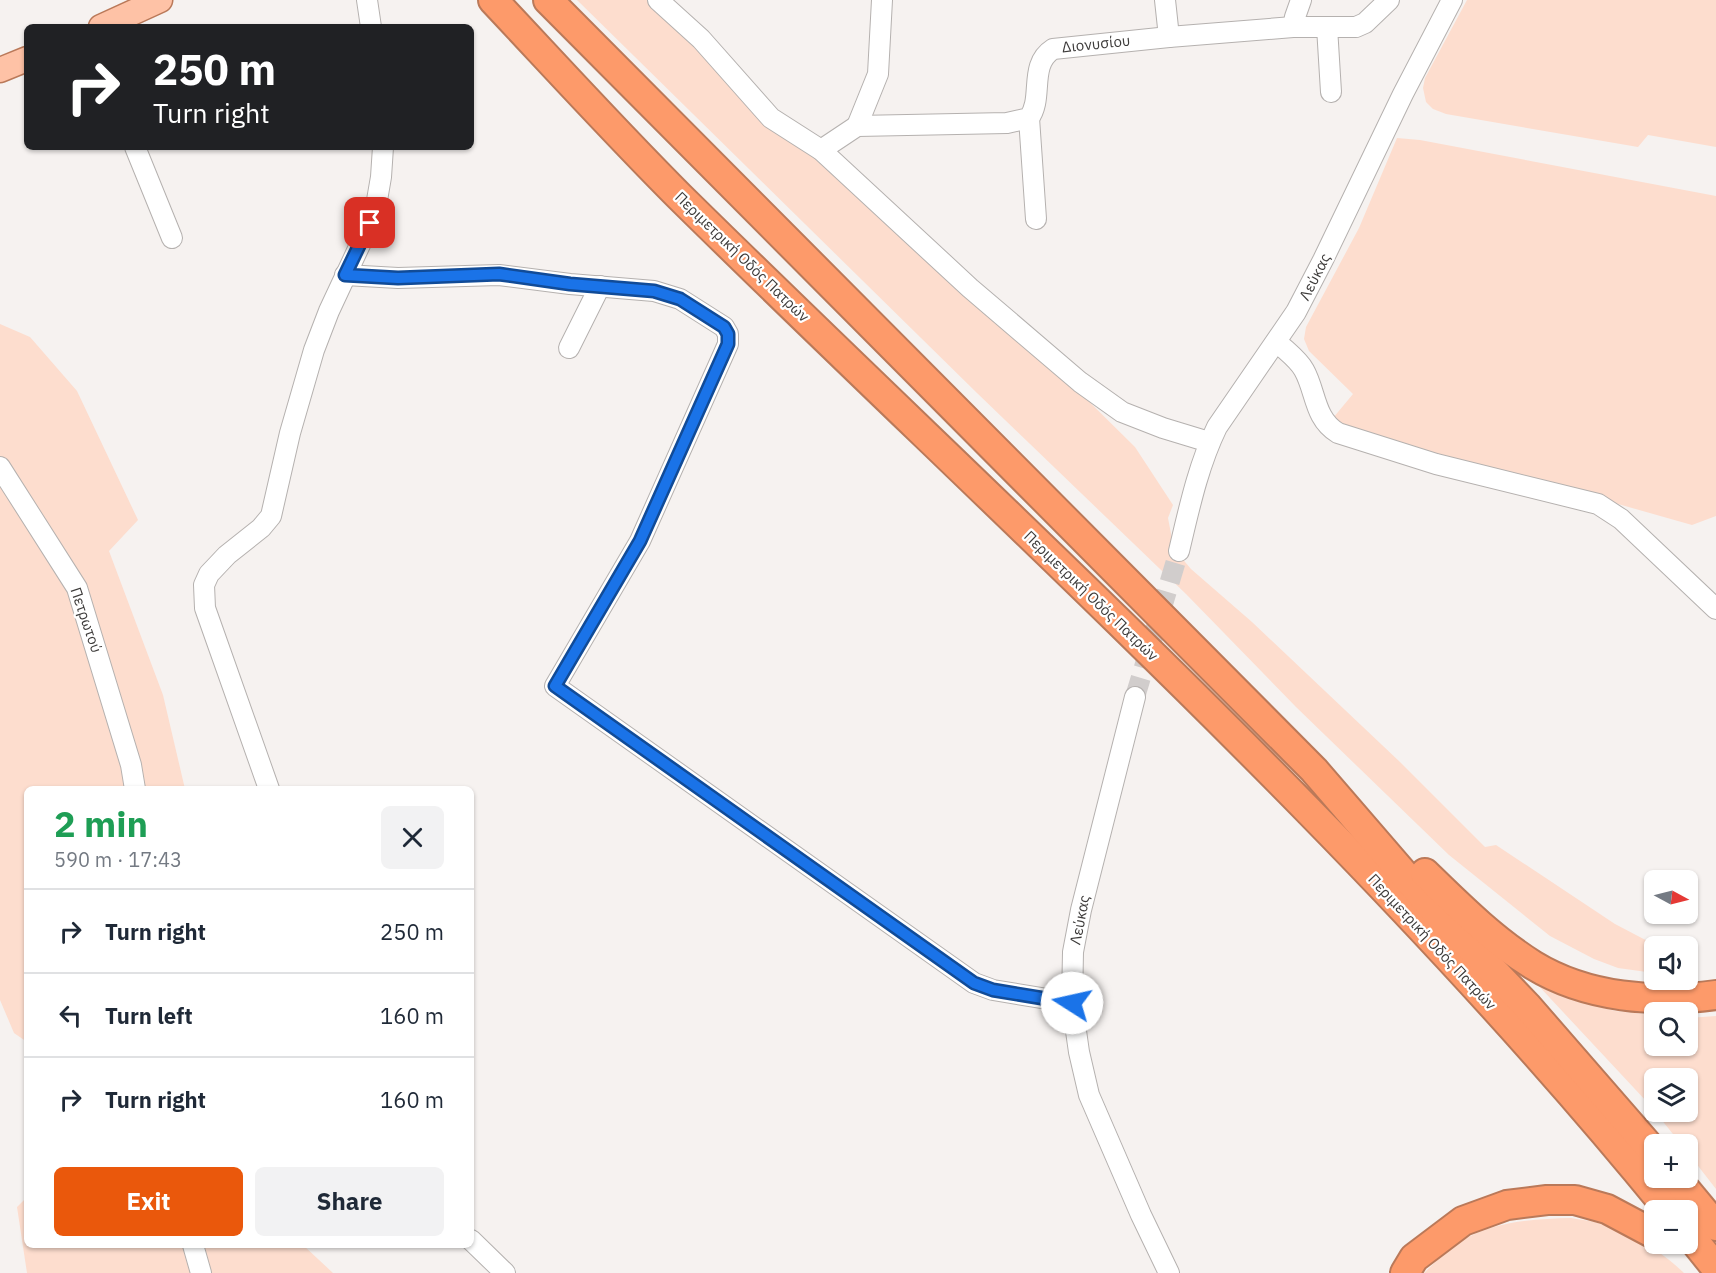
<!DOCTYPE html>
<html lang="en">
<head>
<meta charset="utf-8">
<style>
	:root { --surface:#fff; --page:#f2f2f3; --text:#1f2937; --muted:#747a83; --line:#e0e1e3; --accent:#ea580c }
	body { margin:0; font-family:"IBM Plex Sans",sans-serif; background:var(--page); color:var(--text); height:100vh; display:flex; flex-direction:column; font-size:22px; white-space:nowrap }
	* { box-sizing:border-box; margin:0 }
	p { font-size:20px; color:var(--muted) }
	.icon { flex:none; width:33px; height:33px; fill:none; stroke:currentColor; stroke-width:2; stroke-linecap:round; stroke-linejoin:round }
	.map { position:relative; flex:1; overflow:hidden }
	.drawer { position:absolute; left:24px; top:786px; width:450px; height:462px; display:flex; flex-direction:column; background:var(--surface); border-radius:9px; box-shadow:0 2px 4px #0004 }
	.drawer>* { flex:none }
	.hud { position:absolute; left:24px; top:24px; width:450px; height:126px; border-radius:9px; box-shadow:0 2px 4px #0004; background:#202124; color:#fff; overflow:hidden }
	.needle { width:39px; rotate:97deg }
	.controls { position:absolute; left:1644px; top:870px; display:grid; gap:12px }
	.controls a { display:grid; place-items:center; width:54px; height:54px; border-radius:9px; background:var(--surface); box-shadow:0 2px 4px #0004; font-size:30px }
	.pin { position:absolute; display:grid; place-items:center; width:51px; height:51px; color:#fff; margin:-26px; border-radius:12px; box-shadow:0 3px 9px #0006 }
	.me { position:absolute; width:66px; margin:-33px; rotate:280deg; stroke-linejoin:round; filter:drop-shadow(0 0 4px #0008) }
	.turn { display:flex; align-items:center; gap:21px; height:126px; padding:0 30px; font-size:27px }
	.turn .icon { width:78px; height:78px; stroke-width:2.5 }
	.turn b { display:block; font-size:42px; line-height:51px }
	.round { display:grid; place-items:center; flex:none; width:63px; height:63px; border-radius:9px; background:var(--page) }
	.head { display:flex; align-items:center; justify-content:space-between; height:102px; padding:0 30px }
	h1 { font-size:36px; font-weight:800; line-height:45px; color:#1e9e55 }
	.button { display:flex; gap:12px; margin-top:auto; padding:12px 30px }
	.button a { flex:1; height:69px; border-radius:9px; background:var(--accent); color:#fff; font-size:24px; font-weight:800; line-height:69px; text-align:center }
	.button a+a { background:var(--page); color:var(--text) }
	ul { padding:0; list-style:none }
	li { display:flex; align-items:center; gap:18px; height:84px; padding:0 30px; border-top:2px solid var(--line) }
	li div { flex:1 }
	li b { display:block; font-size:22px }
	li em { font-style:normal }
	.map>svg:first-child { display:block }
</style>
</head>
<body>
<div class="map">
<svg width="1716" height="1273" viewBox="0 0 1716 1273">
	<rect width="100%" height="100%" fill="#f6f2f0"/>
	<!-- green -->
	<g fill="#fdddce" fill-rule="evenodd">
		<path d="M577 0H648L685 33 750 108 815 159 1051 364 1135 447 1173 505 1168 518 1174 549 1191 569 1252 622 1400 762 1485 847 1496 845 1615 924 1657 946H1654V973L1618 968 1594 959 1550 936 1449 855 1296 707 1186 594 977 393Z"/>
		<path d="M1467 0H1716V147L1648 135 1638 147 1446 114 1433 109 1426 102 1423 88 1425 78Z"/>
		<path d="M1397 138 1420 140 1716 196V516L1692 525 1618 504 1600 496 1429 452 1338 423 1333 418 1353 394 1309 351 1304 339 1306 327 1359 228Z"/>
		<path d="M0 324 30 337 77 391 138 520 109 551 163 695 185 789H27V1042L14 1033 0 1000Z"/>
		<path d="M1536 983 1589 1004 1615 1011 1654 1015V1046H1688V1018L1716 1016V1189L1688 1153V1144H1681L1648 1103ZM1654 1078H1688V1112H1654Z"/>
		<path d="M27 1197V1245H303L333 1273H27L17 1207Z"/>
		<path d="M1571 1218C1582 1220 1594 1221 1604 1225 1632 1234 1663 1252 1684 1273H1424C1436 1262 1449 1247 1463 1240 1496 1221 1534 1219 1571 1218Z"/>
	</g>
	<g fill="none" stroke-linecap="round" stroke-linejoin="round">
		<!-- minor-tunnel -->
		<path stroke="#d1cdcc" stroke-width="20" stroke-dasharray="20 10" stroke-linecap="butt" d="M1135 697 1179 551"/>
		<defs>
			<g id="minor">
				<path d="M367 0 371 27"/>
				<path d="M658 0 701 39 771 118 821 150 970 288 1080 382 1122 412 1163 428 1209 442"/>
				<path d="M1165 0 1169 37"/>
				<path d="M1293 27 1295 17 1301 0"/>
				<path d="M1327 27 1331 92"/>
				<path d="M1029 118 1036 219"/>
				<path d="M857 126 878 74 882 0"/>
				<path d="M135 147 172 238"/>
				<path d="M821 150 857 126 1007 123 1029 118C1044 98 1028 65 1053 49L1169 37 1293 27H1356L1365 23 1389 0"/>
				<path d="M345 275 398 278 499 275 570 284 654 291 680 299 724 327 728 334V344L640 541 555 686 974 983 993 990 1072 1003"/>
				<path d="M1277 342C1286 351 1298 359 1304 370 1316 391 1314 419 1338 433L1436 464 1598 504 1621 519 1716 609"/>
				<path d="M569 348 600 286"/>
				<path d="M0 467 77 588 131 765 135 789"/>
				<path d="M1179 551C1189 509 1198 466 1217 427L1296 312 1323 260 1403 94 1452 0"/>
				<path d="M1135 697 1081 910 1073 952 1072 1003 1079 1052 1089 1095 1141 1215 1169 1273"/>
				<path d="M269 789 205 608 204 585 209 574 227 555 261 528 271 516 290 433 314 350 329 311 365 234 376 206 381 177 383 147"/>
				<path d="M471 1240 505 1273"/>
				<path d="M193 1245 201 1273"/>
			</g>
			<g id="major">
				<path d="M101 27 160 0"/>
				<path d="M0 70 27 59"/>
			</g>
			<g id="highway">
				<path d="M493 0C555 66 616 133 680 197 1016 528 1371 844 1669 1210"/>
				<path d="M548 0 1314 770 1433 908 1527 1006 1654 1152"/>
				<path d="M1425 873C1459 906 1493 940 1533 965 1587 998 1655 1003 1716 995"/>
				<path d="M1676 1178 1716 1226"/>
				<path d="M1688 1233 1716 1268"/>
				<path d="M1405 1273 1414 1258 1463 1221 1507 1205 1547 1200H1575L1607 1209 1654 1234"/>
			</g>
		</defs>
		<!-- minor casing -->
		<use href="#minor" stroke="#b5b1af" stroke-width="22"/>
		<!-- major casing -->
		<use href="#major" stroke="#ba7959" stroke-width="27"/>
		<!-- highway casing -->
		<use href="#highway" stroke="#ba7959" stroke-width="32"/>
		<!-- minor -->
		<use href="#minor" stroke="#fff" stroke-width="20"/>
		<!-- major -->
		<use href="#major" stroke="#fec2a6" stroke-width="24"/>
		<!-- highway -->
		<use href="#highway" stroke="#fd9a6a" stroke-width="28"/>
	</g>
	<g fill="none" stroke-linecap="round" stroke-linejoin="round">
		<defs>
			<path id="route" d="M370 223 345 275 398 278 499 274 570 284 654 291 680 299 724 327 728 334V344L640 541 555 686 974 983 993 990 1072 1003"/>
		</defs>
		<!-- route casing -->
		<use href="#route" stroke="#114b97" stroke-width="15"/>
		<!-- route -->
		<use href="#route" stroke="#1a73e8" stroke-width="10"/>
	</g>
	<g text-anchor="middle" stroke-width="4.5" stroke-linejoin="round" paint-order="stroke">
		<!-- street labels -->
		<g font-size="15" fill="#3d3b3a" stroke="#fff">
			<text transform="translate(1096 44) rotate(-6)" y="5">Διονυσίου</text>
			<text transform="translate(742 257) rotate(44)" y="5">Περιμετρική Οδός Πατρών</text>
			<text transform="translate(1315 277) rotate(-63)" y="5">Λεύκας</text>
			<text transform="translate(1091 596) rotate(44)" y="5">Περιμετρική Οδός Πατρών</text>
			<text transform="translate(86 620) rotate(71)" y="5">Πετρωτού</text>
			<text transform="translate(1080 920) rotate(-79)" y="5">Λεύκας</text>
			<text transform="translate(1432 942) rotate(47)" y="5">Περιμετρική Οδός Πατρών</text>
		</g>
	</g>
</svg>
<div class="controls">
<a><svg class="needle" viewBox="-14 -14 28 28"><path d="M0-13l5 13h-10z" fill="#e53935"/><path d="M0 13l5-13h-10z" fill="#747a83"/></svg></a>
<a><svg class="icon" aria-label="sound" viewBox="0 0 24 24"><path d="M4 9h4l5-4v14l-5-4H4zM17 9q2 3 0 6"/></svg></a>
<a><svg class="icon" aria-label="search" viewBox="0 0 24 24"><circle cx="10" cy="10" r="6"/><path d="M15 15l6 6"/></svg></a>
<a><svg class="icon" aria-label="layers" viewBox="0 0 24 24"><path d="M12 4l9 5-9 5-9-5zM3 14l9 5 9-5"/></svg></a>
<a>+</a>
<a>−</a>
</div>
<div class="pin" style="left:370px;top:223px;background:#d93025"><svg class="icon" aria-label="arrive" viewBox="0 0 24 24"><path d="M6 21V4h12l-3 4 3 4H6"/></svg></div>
<svg class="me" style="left:1072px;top:1003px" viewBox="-20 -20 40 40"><circle r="19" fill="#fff"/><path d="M0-13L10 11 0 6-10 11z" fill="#1a73e8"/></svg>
<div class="hud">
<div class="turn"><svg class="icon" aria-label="right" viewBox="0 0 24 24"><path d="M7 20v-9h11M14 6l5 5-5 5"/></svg><div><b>250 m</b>Turn right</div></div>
</div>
<section class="drawer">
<div class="head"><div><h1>2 min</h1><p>590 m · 17:43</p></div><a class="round"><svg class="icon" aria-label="close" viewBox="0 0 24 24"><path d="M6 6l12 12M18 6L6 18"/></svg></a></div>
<ul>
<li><svg class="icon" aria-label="right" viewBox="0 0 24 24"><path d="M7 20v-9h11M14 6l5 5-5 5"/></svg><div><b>Turn right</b></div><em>250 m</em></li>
<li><svg class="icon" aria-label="left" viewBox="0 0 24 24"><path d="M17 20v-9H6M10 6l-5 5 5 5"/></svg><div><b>Turn left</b></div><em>160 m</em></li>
<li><svg class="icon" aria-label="right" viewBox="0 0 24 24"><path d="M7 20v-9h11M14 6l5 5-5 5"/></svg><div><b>Turn right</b></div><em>160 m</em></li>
</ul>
<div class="button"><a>Exit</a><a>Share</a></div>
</section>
</div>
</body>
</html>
